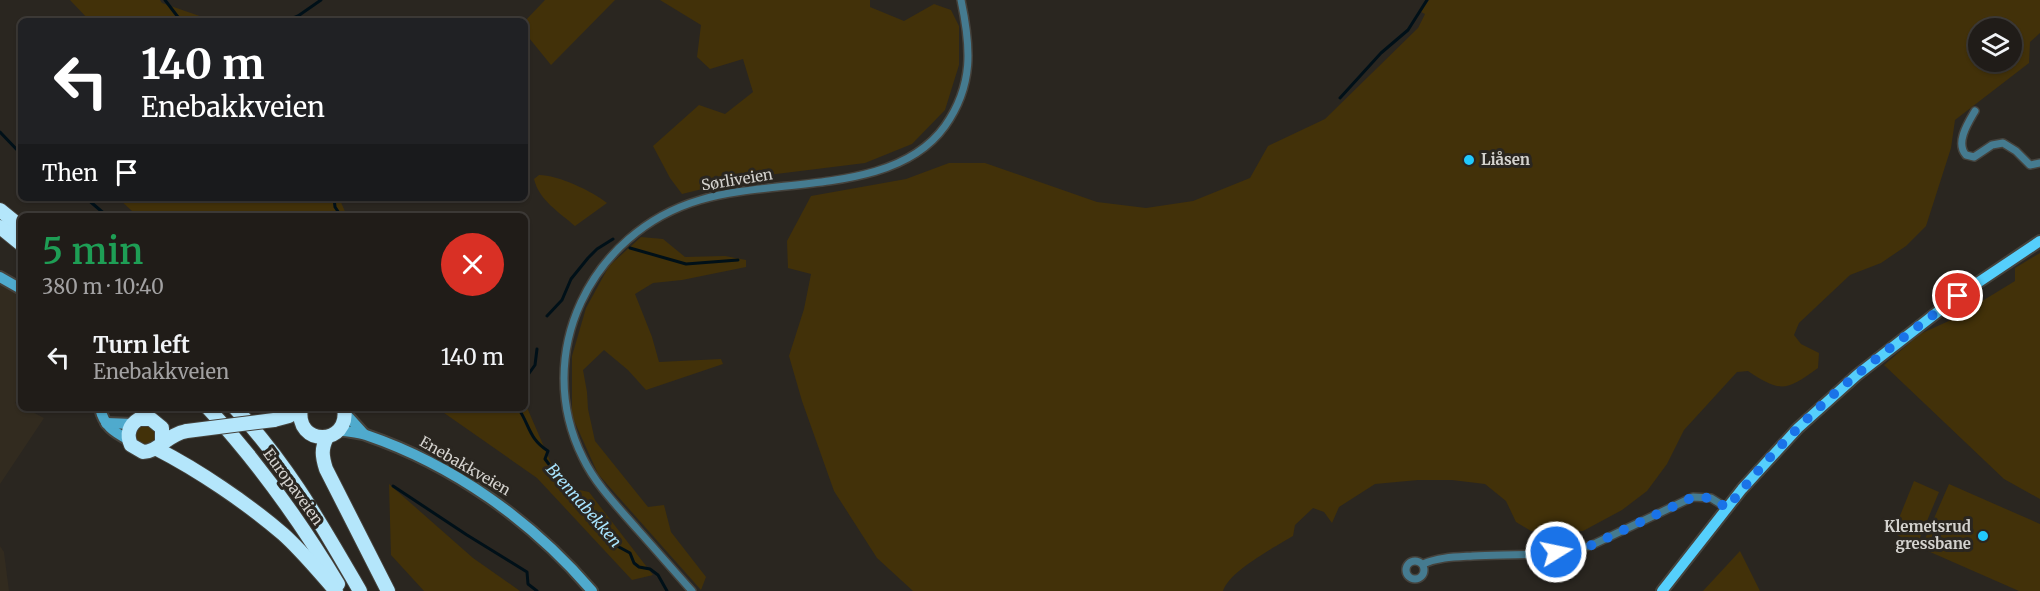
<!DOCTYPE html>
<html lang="en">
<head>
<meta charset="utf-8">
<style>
	:root { --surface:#201c18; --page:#282521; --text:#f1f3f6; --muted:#a2a1a2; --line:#3d3a37 }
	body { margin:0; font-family:Merriweather,serif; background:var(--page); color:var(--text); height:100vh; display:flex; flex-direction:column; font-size:22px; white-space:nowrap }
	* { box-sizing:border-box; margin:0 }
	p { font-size:20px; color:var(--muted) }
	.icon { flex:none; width:33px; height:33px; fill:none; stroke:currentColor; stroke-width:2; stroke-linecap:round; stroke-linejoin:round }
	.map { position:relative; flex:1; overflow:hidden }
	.panel { position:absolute; left:18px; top:213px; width:510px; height:198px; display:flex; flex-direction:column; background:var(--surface); border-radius:9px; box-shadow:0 2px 4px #0004,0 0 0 2px var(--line) }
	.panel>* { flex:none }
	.top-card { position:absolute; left:18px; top:18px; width:510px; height:183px; border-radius:9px; box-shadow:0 2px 4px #0004,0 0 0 2px var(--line); background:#202124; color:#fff; overflow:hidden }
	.controls { position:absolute; left:1968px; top:18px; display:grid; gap:12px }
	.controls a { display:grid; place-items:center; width:54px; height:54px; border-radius:50%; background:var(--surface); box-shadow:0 2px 4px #0004,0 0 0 2px var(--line); font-size:30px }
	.pin { position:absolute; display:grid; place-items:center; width:51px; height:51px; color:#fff; margin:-26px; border:3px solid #fff; border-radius:50%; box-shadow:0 2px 6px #0007 }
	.me { position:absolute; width:66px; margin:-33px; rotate:80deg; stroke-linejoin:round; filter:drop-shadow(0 0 4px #0008) }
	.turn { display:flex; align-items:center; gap:21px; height:126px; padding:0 24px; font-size:27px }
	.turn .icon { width:78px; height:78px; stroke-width:2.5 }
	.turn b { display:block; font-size:42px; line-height:51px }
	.then { display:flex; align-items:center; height:57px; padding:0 24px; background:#0003; gap:12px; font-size:22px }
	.round { display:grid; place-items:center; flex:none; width:63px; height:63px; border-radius:32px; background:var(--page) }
	.overview { display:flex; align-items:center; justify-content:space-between; height:102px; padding:0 24px }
	h1 { font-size:36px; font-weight:600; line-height:45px; color:#1e9e55 }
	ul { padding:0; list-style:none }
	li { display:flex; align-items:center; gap:18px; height:84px; padding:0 24px }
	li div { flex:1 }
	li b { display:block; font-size:22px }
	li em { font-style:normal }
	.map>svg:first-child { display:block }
</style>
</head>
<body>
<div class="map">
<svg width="2040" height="591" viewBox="0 0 2040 591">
	<rect width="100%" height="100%" fill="#2a2620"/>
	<!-- built -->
	<g fill="#322b1f">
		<path d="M0 283 21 295V395L15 403 44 418 0 484Z"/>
		<path d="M0 546 4 552 9 591H0Z"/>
	</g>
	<!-- green -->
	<g fill="#423109" fill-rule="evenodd">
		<path d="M70 0H160L162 3 214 21H90Z"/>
		<path d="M545 0H615L551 65 525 33V21Z"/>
		<path d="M660 0H870V7L904 21 934 4 951 10 959 26V65L945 110 912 144 865 163 751 177 682 194 670 178 653 146 699 105 725 114 753 92 743 59 710 69 697 57 701 25Z"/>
		<path d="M1429 0H2040V33L2030 42 2029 63 1955 120 1951 148 1926 226 1906 246 1881 263 1850 275 1799 323 1794 335 1801 344 1819 353 1818 368C1786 391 1781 393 1748 371L1737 372 1684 430 1667 464 1647 491 1622 510 1583 531H1531L1516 522 1506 501 1485 484 1452 480H1418L1375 484 1339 507 1332 523 1324 512 1313 508 1295 525 1293 536C1275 547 1229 571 1223 591H913L877 558 834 491 802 401 789 356 804 309 811 274 788 268 787 241 811 196 906 179 949 163H985L1097 202 1146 208 1193 201 1250 178 1268 146 1325 119 1418 28 1425 14 1421 12ZM1978 28H2012V62H1978Z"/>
		<path d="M539 175C558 175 592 191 607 203L575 226C559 212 539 200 534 179Z"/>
		<path d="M118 198H339L347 216H147L132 211Z"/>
		<path d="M641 237 663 239 685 257 725 256 746 260V267L682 280 653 283 635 294 652 337 659 362 721 359 723 364 646 390 628 370 604 350 583 370 587 392 588 409 595 441 648 507 664 505 671 532 706 577 701 590 598 474 572 416V356L586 308 609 266Z"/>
		<path d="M2040 253V499L2004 479 1884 365 1920 334 1951 320 2015 281V268Z"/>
		<path d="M525 403 561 486 589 492 653 575 632 580 537 478 437 408H525Z"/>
		<circle cx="145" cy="435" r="11"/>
		<path d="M1914 481 1939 492 1917 545 1893 533Z"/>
		<path d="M389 484 473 558 520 591H424L391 555Z"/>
		<path d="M1949 484 2040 524V591H2019L1921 548Z"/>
		<path d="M1740 551 1760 591H1703Z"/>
	</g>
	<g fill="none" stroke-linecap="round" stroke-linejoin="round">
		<!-- stream -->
		<g stroke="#001018" stroke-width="3">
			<path d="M165 0 181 21"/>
			<path d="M286 21 298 16 321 0"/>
			<path d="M1340 98 1381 53 1408 30 1427 0"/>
			<path d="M0 132 21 154"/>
			<path d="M86 198 107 216"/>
			<path d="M334 198 335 207 341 216"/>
			<path d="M630 248 686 264 738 260"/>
			<path d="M547 316 562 300 571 279 588 258 597 249 613 239"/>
			<path d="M525 379 535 365 537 349"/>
			<path d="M518 408C530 425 528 438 548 451L545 459 579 504 598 518 619 547 630 553 634 563 639 567 650 569 658 575 667 591"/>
			<path d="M393 486 467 535 527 572 528 584 537 591"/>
		</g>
		<defs>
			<g id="street">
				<path d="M1975 111C1968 123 1955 143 1966 155L1974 157 1992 145 2003 143 2016 151 2030 165 2040 163"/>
				<circle cx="1415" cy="570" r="9"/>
				<path d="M1423 564C1439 557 1455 557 1473 556 1512 554 1555 557 1592 545L1693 497 1711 498 1727 508"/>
				<path d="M692 591C674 571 656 550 638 530 618 507 596 485 583 458 531 354 591 232 700 200 775 177 895 196 945 126 974 85 971 47 961 0"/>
			</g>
			<g id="secondary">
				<path d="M0 277 21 289"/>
				<path d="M100 408C104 426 114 432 129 440"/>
				<path d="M345 413 364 434"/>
				<path d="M106 423 133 424"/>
				<path d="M339 430C348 432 358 432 366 435 454 465 532 521 592 591"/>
			</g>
			<path id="primary" d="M1662 591 1742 489 1798 428 1857 375 1958 296 2040 241"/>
			<g id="highway">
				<path d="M0 210 21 227"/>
				<path d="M0 227 21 244"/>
				<path d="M208 408C258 462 300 521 338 584"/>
				<path d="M235 408C289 466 321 524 360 591"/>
				<path d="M301 408C294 447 351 446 344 408"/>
				<path d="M274 420 289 416 301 408"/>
				<path d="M327 437C321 449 322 456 326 469L388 591"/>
				<path d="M162 442V428L151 419H139C129 425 126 434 131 445L143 452C159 452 167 434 187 431"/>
				<path d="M157 449C198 470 247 503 283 534 302 551 319 572 336 591"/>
			</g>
		</defs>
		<!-- street casing -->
		<use href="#street" stroke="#45423c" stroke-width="10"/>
		<!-- secondary casing -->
		<use href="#secondary" stroke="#45423c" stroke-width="14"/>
		<!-- primary casing -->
		<use href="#primary" stroke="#45423c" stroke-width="14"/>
		<!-- highway casing -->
		<use href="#highway" stroke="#45423c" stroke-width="16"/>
		<!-- street -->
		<use href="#street" stroke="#457b90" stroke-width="7"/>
		<!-- secondary -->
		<use href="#secondary" stroke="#4faacd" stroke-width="10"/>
		<!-- primary -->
		<use href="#primary" stroke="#55cffc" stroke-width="10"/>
		<!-- highway -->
		<use href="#highway" stroke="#b4e6fb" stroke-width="14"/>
		<defs>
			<path id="highway-bridge" d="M187 431 274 420"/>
		</defs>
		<!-- highway-bridge casing -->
		<use href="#highway-bridge" stroke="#45423c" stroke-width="16" stroke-linecap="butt"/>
		<!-- highway-bridge -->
		<use href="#highway-bridge" stroke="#b4e6fb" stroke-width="14"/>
	</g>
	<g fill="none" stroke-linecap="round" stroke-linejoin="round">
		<!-- route -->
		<path stroke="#1a73e8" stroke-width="10" stroke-dasharray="0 18" d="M1556 552 1577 549 1592 545 1693 497 1711 498 1727 508C1749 481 1771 455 1796 430 1845 380 1903 338 1958 296"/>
	</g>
	<!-- markers -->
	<g fill="#21c9fd" stroke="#2a2620" stroke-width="2">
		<circle cx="1469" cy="160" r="6"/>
		<circle cx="1983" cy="536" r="6"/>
	</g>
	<g text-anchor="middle" stroke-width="6" stroke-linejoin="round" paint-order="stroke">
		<!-- poi labels -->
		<g font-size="15" font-weight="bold" fill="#d4d2ce" stroke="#2a2620" text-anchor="start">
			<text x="1481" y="165">Liåsen</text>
			<text x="1971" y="532" text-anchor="end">Klemetsrud<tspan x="1971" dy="17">gressbane</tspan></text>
		</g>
		<!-- street labels -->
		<g font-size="15" fill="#d4d2ce" stroke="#2a2620">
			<text transform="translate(737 180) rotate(-9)" y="5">Sørliveien</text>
			<text transform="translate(465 466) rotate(30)" y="5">Enebakkveien</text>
			<text transform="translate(293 487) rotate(54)" y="5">Europaveien</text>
		</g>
		<!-- water labels -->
		<g font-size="16" font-style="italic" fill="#a9e5ff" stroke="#2a2620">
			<text transform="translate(584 505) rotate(49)" y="6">Brennabekken</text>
		</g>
	</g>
</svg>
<div class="controls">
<a><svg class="icon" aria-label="layers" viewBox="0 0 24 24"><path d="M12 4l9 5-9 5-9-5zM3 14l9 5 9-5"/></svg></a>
</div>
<div class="pin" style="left:1958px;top:296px;background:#d93025"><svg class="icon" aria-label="arrive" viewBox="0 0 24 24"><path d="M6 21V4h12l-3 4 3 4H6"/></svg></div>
<svg class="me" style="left:1556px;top:552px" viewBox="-20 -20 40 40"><circle r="17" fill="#1a73e8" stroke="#fff" stroke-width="3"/><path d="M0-11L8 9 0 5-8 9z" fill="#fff"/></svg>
<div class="top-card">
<div class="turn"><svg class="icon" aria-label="left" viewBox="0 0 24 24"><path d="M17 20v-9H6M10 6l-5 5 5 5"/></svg><div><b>140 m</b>Enebakkveien</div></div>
<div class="then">Then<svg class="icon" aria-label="arrive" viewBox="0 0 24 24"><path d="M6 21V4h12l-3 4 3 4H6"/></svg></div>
</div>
<section class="panel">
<div class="overview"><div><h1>5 min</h1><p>380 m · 10:40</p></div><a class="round" style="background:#d93025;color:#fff"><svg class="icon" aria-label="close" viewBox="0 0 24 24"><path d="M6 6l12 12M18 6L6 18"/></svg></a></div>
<ul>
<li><svg class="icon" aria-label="left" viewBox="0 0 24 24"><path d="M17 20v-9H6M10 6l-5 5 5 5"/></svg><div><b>Turn left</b><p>Enebakkveien</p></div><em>140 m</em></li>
</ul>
</section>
</div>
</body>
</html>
